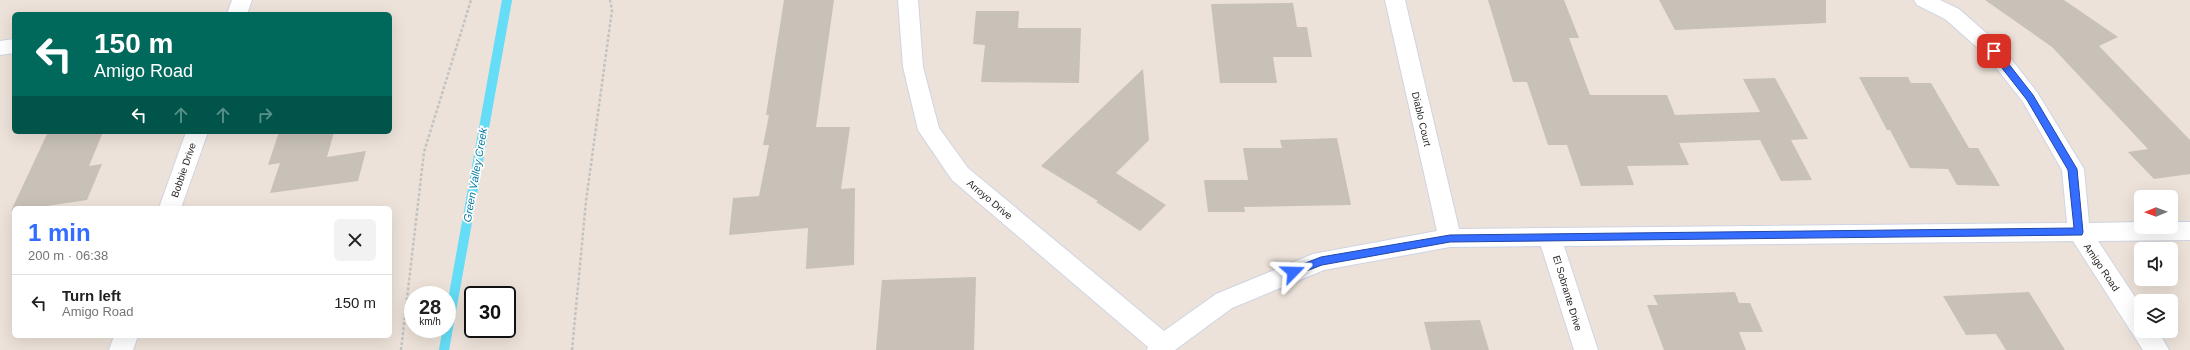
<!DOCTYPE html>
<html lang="en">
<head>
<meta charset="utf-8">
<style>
	:root { --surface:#fff; --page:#f2f2f2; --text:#202124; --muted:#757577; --line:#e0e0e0; --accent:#346dff }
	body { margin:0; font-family:Helvetica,sans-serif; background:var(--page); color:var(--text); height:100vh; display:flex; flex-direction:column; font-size:15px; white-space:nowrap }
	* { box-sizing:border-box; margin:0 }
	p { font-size:13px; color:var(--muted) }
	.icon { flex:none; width:22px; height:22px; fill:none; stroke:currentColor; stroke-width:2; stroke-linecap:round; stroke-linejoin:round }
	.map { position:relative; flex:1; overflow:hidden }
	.side { position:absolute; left:12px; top:206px; width:380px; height:132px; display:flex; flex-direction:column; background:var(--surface); border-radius:6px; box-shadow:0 4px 16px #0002 }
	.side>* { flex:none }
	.top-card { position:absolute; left:12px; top:12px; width:380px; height:122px; border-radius:6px; box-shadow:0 4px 16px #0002; background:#00695c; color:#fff; overflow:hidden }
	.needle { width:26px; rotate:269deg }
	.buttons { position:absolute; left:2134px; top:190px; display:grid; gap:8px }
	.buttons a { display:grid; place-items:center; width:44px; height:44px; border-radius:6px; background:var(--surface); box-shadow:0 4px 16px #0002; font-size:20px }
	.speed { position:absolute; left:404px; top:286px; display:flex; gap:8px; font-size:20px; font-weight:700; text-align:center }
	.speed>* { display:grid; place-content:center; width:52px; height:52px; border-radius:50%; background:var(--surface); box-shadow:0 4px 16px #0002; line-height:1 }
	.speed small { font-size:10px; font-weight:400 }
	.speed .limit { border:2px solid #111; border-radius:6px; background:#fff; color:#111 }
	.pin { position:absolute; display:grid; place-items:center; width:34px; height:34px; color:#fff; margin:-17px; border-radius:8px; box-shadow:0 2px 6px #0006 }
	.me { position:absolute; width:44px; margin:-22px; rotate:68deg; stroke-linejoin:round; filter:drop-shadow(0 0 3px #0008) }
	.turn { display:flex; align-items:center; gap:14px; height:84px; padding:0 16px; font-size:18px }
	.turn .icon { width:52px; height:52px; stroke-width:2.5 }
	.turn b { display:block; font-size:28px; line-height:34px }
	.lanes { display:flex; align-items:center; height:38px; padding:0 16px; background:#0003; justify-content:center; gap:20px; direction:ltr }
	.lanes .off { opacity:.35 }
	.round { display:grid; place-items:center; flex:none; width:42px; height:42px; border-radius:6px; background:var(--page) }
	.summary { display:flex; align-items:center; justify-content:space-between; height:68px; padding:0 16px }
	h1 { font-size:24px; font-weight:600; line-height:30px; color:var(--accent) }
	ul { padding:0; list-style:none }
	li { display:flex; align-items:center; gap:12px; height:56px; padding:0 16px; border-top:1px solid var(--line) }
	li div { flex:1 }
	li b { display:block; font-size:15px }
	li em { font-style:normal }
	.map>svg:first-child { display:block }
</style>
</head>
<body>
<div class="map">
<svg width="2190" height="350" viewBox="0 0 2190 350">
	<rect width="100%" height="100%" fill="#ece2d9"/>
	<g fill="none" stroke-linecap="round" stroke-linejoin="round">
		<!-- stream -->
		<path stroke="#65ddf6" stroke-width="10" d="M444 350 507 0"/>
	</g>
	<!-- building -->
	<g fill="#c7c1b8">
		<path d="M784 0H834L816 127H850L841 189 855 188 854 265 806 269 808 228 729 235 733 198 759 196 769 145H763L769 115H766Z"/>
		<path d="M1488 0H1564L1579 38H1569L1590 95H1667L1675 115 1760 112 1743 79 1775 78 1808 139 1791 140 1812 180 1781 181 1760 140 1679 143 1689 165 1627 166 1634 185 1581 186 1567 145H1548L1527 82H1513Z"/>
		<path d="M1659 0H1826V23L1675 30Z"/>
		<path d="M1985 0H2064L2118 37 2099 46 2190 140V174L2154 179 2128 152 2148 149 2052 47Z"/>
		<path d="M1293 3 1297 27H1307L1312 57H1273L1277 83H1220L1211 4Z"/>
		<path d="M976 11H1019L1018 28H1081L1079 83 981 82 985 45 973 44Z"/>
		<path d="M1143 69 1149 140 1116 173 1166 205 1140 231 1096 202 1098 201 1041 166Z"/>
		<path d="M1859 77H1908L1911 83H1931L1969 148H1978L2000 186 1957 185 1948 169 1910 168 1890 130H1887Z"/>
		<path d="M48 132H103L89 166 102 164 87 200 33 208H14V211H11Z"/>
		<path d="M279 132H334L327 157 366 151 358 181 270 193 280 163 268 165Z"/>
		<path d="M1337 138 1351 205 1244 207 1245 212H1208L1204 180H1248L1243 148H1282L1280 140Z"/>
		<path d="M976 277 974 350H876L882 280Z"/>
		<path d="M1735 292 1739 303H1750L1763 332H1739L1746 350H1664L1647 305H1658L1653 295Z"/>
		<path d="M2029 292 2065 350H2006L1996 334 1966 335 1943 296Z"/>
		<path d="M1480 320 1489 350H1431L1424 322Z"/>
	</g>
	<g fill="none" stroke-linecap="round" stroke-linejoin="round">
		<defs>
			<g id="street">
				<path d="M232 0H252L247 14H227Z"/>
				<path d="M898 0H918L923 67 939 128 968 168 1164 331 1216 294 1313 254 1437 231 1385 0H1405L1459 229 2067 223 2062 170 2023 102 1987 56 1945 19 1917 5 1914 0H1940L1959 9 2001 46 2037 92 2084 169 2089 223 2141 222V227H2171V222H2190V240L2098 241 2141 306V331H2158L2169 350H2143L2073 241 1564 246 1598 350H1574L1541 246 1450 247 1324 270 1232 308 1175 350H1147L1148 347 952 180 918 130 903 67Z"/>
				<path d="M14 39V53L0 55V41Z"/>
				<path d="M186 132H208L181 208H159Z"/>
				<path d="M114 336H138L133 350H109Z"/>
			</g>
		</defs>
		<!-- street casing -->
		<use href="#street" stroke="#cfd4e3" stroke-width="2"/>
		<!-- path -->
		<g stroke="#c3c3c3" stroke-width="2.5" stroke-dasharray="3 2" stroke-linecap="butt">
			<path d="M401 350 424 152 471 0"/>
			<path d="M572 350 586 201 612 10 610 0"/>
		</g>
		<!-- street -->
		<use href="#street" fill="#fff" fill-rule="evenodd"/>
	</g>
	<!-- route -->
	<path fill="#346dff" stroke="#2247a6" d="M1994 48 1997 49 2033 95 2077 169 2083 232 2082 235 1450 242 1322 265 1293 276 1288 272 1290 269 1321 257 1450 235 2074 228 2068 170 2027 100 1991 54 1990 51Z"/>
	<g text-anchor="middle" stroke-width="3.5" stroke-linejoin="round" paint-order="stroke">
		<!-- street labels -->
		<g font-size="10" fill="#292929" stroke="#fff">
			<text transform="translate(1422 119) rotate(77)" y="4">Diablo Court</text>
			<text transform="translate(183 170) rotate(-71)" y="4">Bobbie Drive</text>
			<text transform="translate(990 199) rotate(40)" y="4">Arroyo Drive</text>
			<text transform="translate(2102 267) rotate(56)" y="4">Amigo Road</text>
			<text transform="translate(1568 293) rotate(73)" y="4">El Sobrante Drive</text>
		</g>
		<!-- water labels -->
		<g font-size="11" font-style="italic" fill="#057aa1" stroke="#fff">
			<text transform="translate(475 175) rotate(-80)" y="4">Green Valley Creek</text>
		</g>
	</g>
</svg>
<div class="buttons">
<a><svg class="needle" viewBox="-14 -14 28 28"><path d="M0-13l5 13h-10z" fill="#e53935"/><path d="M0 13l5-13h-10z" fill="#757577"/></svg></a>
<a><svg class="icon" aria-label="sound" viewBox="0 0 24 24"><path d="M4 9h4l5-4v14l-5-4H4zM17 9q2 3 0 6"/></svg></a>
<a><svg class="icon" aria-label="layers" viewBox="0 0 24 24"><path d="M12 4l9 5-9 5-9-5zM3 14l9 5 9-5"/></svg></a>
</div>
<div class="speed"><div>28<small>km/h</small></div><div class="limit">30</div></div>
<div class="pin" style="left:1994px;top:51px;background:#d93025"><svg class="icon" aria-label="arrive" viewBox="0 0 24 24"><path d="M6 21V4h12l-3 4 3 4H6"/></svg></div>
<svg class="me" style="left:1293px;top:272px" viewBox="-20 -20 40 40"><path d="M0-17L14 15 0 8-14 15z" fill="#346dff" stroke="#fff" stroke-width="4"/></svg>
<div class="top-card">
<div class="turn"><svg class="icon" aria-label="left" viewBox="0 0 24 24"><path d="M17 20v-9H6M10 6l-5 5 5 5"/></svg><div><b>150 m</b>Amigo Road</div></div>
<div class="lanes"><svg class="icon" aria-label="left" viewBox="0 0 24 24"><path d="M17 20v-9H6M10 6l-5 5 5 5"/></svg><svg class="icon off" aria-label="ahead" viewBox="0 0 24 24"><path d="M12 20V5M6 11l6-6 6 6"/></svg><svg class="icon off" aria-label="ahead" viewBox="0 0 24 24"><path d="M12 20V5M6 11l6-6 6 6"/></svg><svg class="icon off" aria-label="right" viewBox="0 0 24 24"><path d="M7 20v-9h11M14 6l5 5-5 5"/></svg></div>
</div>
<section class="side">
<div class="summary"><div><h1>1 min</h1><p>200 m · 06:38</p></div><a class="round"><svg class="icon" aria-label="close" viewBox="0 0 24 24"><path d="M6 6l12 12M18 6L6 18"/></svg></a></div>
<ul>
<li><svg class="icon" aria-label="left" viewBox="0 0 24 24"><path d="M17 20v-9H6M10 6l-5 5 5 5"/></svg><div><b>Turn left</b><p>Amigo Road</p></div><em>150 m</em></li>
</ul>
</section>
</div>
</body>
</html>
